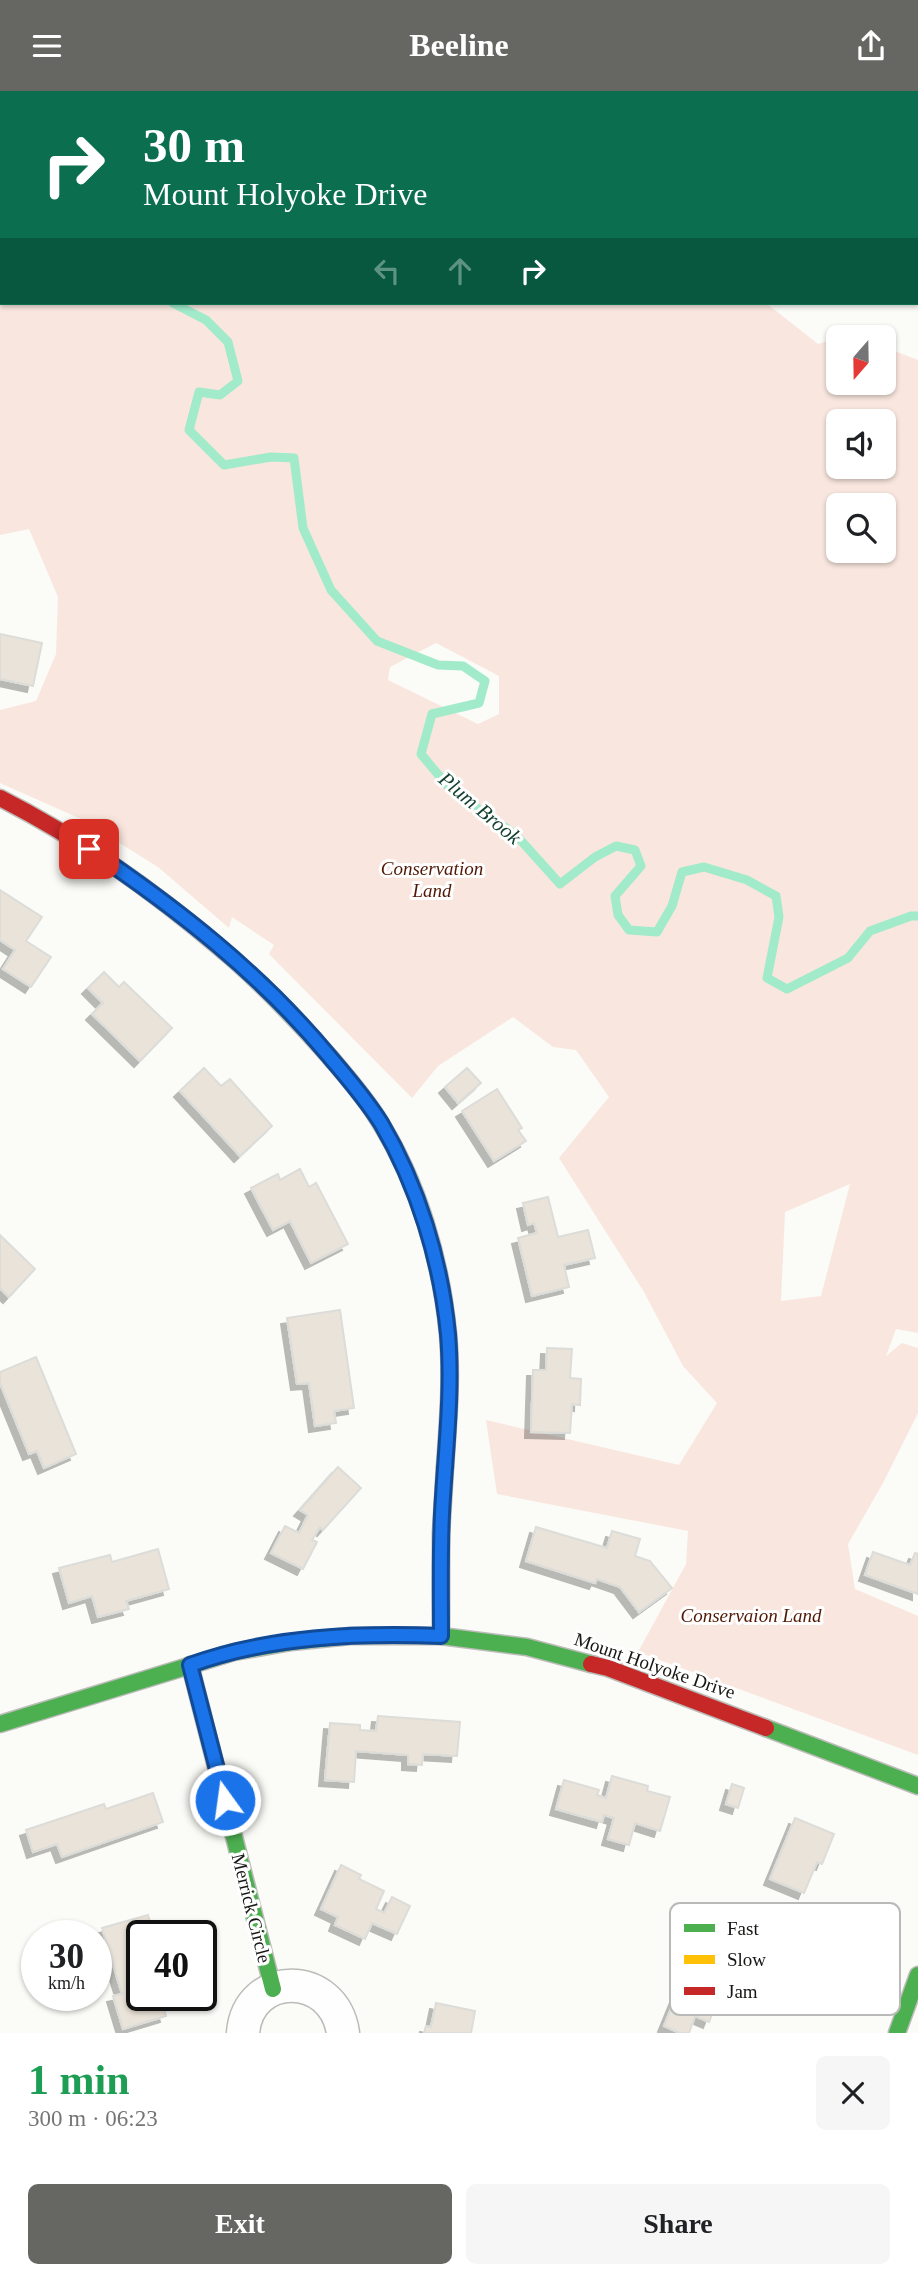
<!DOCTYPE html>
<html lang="en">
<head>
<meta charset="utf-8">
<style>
	:root { --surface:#fff; --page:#f6f6f6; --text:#202124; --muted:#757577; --accent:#666663 }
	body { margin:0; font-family:"Times New Roman",serif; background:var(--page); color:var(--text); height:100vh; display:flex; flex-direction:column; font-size:26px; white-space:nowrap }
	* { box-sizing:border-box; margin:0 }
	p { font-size:23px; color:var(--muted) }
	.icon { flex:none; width:38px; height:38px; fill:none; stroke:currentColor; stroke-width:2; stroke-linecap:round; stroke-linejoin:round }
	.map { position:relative; height:1942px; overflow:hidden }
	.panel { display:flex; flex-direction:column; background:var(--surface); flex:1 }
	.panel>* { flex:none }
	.hud { position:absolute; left:0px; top:0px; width:919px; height:214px; box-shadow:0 2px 5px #0004; background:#0b6e4f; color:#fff; overflow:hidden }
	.needle { width:46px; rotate:200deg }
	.buttons { position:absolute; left:826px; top:234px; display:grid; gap:14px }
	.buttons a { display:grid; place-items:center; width:70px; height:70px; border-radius:10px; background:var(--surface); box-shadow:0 2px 5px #0004; font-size:35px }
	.speed { position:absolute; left:21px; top:1829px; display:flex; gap:14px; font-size:35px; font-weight:700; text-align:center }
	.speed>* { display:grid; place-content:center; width:91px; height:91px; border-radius:50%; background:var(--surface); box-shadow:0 2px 5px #0004; line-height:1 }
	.speed small { font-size:18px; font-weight:400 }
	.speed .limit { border:4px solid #111; border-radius:10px; background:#fff; color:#111 }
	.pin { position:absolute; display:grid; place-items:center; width:60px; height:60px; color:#fff; margin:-30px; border-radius:14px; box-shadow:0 4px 10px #0006 }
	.me { position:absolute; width:77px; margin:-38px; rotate:346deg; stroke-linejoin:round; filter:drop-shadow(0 0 5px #0008) }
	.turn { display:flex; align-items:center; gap:24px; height:147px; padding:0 28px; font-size:32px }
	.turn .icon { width:91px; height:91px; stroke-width:2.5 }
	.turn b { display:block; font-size:49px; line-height:60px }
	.lanes { display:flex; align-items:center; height:66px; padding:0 28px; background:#0003; justify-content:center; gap:35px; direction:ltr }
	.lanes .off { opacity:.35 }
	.round { display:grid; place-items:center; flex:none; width:74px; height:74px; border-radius:10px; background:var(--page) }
	.overview { display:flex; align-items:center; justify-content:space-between; height:119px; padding:0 28px }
	h1 { font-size:42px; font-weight:600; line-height:52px; color:#1e9e55 }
	.cta { display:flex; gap:14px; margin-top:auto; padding:14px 28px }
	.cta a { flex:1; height:80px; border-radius:10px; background:var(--accent); color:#fff; font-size:28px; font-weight:600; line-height:80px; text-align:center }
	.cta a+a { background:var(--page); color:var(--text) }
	header { display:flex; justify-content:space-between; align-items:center; height:91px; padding:0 28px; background:var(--accent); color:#fff; font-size:32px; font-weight:600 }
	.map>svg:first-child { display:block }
</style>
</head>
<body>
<header><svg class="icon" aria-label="menu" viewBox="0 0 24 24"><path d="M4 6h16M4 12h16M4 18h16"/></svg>Beeline<svg class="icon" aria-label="share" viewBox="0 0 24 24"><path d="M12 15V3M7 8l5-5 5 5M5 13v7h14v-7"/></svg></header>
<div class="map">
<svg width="918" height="1942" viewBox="0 0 918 1942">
	<defs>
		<filter id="shadow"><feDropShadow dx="-6" dy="6" stdDeviation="0" flood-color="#0004"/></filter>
	</defs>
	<rect width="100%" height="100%" fill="#fbfbf7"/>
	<!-- green -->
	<path fill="#f9e7df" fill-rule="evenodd" d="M0 0 226 2H2V212H766L818 253 838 247V292H884V256L918 269V1242L896 1238 886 1265 902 1252 918 1257V1322L883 1392 848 1453 855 1498 918 1525V1664L638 1561 686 1473 688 1440 497 1403 486 1329 679 1374 717 1312 683 1275 644 1201 559 1067 609 1006 576 959 553 956 513 926 438 975 412 1007 269 863 274 854 232 826 229 837 158 776 81 728 0 692V619L36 610 56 563 58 506 29 438 0 444ZM838 331H884V376H838ZM838 415H884V460H838ZM436 552 499 585V623L478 633 388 589 390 576ZM850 1093 821 1205 781 1210 785 1121Z"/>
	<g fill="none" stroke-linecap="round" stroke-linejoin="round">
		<!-- stream -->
		<g stroke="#a1eaca" stroke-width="9">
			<path d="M0 98H2"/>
			<path d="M173 212 206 229 228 251 238 290 220 304 199 301 189 339 224 374 271 366 294 367 303 437 331 499 377 550 438 574 463 575 485 590 479 612 432 623 421 663 451 699 516 744 560 793 595 766 616 755 635 759 641 775 615 805 618 824 629 839 657 841 672 815 682 781 704 776 747 789 776 805 779 826 767 887 787 898 848 867 870 840 911 825H918"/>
		</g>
	</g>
	<!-- building -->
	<g fill="#eae3d9" stroke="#dcdcd9" stroke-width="2" filter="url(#shadow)">
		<path d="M0 543 42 552 33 595 0 588Z"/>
		<path d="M0 799 42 826 26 850 51 866 31 896 3 878 15 859 0 849Z"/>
		<path d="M104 881 119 896 124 891 172 937 140 970 92 923 103 912 88 897Z"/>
		<path d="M204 977 221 995 230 988 272 1035 240 1065 180 1000Z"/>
		<path d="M467 977 481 992 458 1012 445 996Z"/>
		<path d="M497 998 522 1037 518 1039 526 1050 494 1070 462 1020Z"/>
		<path d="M300 1078 309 1096 316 1092 348 1153 311 1172 290 1130 273 1139 251 1097 278 1083 280 1089Z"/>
		<path d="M548 1106 558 1146 588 1139 595 1167 564 1174 569 1196 532 1205 518 1147 537 1142 534 1132 528 1134 523 1112Z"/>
		<path d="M0 1144 35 1178 9 1206 0 1197Z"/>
		<path d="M340 1219 354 1317 334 1320 336 1332 315 1335 309 1292 297 1293 287 1227Z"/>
		<path d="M547 1257 572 1258 570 1287 581 1288 580 1314 572 1313 570 1342 531 1341 533 1279H546Z"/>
		<path d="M36 1266 76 1363 44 1377 37 1360 29 1363 0 1292V1281Z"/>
		<path d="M338 1376 361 1397 323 1439 320 1436 312 1449 317 1451 303 1478 271 1462 285 1435 299 1442 308 1424 300 1419Z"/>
		<path d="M536 1436 607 1457 612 1440 640 1448 635 1465 650 1470 672 1497 639 1521 620 1496 597 1488 595 1492 526 1470Z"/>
		<path d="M158 1458 169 1498 126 1510 129 1518 98 1526 92 1505 69 1512 59 1477 110 1464 112 1471Z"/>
		<path d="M873 1461 910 1474 915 1462 918 1463V1503L865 1484Z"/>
		<path d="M378 1625 460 1631 457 1665 423 1663 422 1674 408 1673V1664L356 1660 354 1691 325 1689 330 1632 360 1634V1639L376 1640Z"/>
		<path d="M612 1685 648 1695 647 1700 670 1706 660 1740 635 1732 629 1754 608 1748 614 1727 604 1724 602 1731 556 1718 564 1689 599 1699 597 1704 606 1707Z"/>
		<path d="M732 1693 744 1697 738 1717 726 1713Z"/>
		<path d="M153 1702 163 1731 62 1766 57 1753 33 1761 26 1739 104 1713 106 1718Z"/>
		<path d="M795 1727 834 1743 822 1773 817 1771 804 1802 770 1788Z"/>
		<path d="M341 1774 361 1784 359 1788 384 1800 376 1818 384 1822 392 1806 410 1815 397 1843 372 1832 365 1848 335 1834 338 1826 321 1818Z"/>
		<path d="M148 1824 154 1844H142V1904H160L166 1925 123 1938 113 1905 122 1903 102 1837Z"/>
		<path d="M693 1864 730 1879 709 1931 695 1925 689 1942H680L664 1935Z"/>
		<path d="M436 1912 475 1920 471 1942H424L426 1935 431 1936Z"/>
	</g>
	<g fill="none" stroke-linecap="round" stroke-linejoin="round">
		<defs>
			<path id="street" d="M243 1942C248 1879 334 1879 343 1942"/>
			<g id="fast">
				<path d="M224 860C262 892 296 928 329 965 346 985 364 1005 378 1028 418 1091 441 1169 448 1243 452 1287 448 1332 445 1376"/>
				<path d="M190 1574 273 1898"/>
				<path d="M0 1633 234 1561 291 1551 350 1545H441L527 1556 591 1573"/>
				<path d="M766 1637 918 1695"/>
				<path d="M897 1942 918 1884"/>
			</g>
			<path id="slow" d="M441 1545V1442L445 1376"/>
			<g id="jam">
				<path d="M0 707C81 748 155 801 224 860"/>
				<path d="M591 1573 608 1577 766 1637"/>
			</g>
		</defs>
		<!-- street casing -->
		<use href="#street" stroke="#bbbbb8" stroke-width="35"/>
		<!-- fast casing -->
		<use href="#fast" stroke="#bbbbb8" stroke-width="19"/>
		<!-- slow casing -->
		<use href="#slow" stroke="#bbbbb8" stroke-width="19"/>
		<!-- jam casing -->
		<use href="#jam" stroke="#bbbbb8" stroke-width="19"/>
		<!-- street -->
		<use href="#street" stroke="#fefefe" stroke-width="32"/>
		<!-- fast -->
		<use href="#fast" stroke="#4caf50" stroke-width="16"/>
		<!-- slow -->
		<use href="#slow" stroke="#ffc107" stroke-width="16"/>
		<!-- jam -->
		<use href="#jam" stroke="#c62828" stroke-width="16"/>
	</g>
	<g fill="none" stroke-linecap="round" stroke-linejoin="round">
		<defs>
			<path id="route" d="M89 758C178 818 260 882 329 965 347 986 366 1008 381 1032 418 1095 441 1171 448 1243 453 1303 445 1363 442 1423 440 1464 441 1505 441 1545 357 1542 270 1545 190 1574L225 1709"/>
		</defs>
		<!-- route casing -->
		<use href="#route" stroke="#114b97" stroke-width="18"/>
		<!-- route -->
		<use href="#route" stroke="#1a73e8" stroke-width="12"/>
	</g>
	<g text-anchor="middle" stroke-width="6" stroke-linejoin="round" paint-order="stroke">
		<!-- park labels -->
		<g font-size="19" font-style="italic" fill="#511905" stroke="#fff">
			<text x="432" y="784">Conservation<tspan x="432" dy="22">Land</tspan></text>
			<text x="751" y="1531">Conservaion Land</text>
		</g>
		<!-- street labels -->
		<g font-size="19" fill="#161614" stroke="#fff">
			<text transform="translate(655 1574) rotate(19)" y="7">Mount Holyoke Drive</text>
			<text transform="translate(252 1817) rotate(76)" y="7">Merrick Circle</text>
		</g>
		<!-- water labels -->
		<g font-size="21" font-style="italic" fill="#113f2e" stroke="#fff">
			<text transform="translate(480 717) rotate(40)" y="7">Plum Brook</text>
		</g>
	</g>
	<!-- legend -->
	<rect x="670" y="1812" width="230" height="112" rx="10" fill="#fff" stroke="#b9b9b8" stroke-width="2"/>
	<rect x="684" y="1833" width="31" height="8" fill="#4caf50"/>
	<rect x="684" y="1864" width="31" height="9" fill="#ffc107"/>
	<rect x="684" y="1896" width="31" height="8" fill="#c62828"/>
	<g font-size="19" fill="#161614">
		<text x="727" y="1844">Fast</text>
		<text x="727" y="1875">Slow</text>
		<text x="727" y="1907">Jam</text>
	</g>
</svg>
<div class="buttons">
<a><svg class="needle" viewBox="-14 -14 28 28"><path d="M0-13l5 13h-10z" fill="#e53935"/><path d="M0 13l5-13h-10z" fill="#757577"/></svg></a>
<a><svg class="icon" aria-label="sound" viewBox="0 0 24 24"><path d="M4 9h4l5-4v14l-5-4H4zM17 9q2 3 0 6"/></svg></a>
<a><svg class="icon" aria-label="search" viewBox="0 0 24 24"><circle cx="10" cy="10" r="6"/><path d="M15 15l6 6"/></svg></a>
</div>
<div class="speed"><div>30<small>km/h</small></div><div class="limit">40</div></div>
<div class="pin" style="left:89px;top:758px;background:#d93025"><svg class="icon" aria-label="arrive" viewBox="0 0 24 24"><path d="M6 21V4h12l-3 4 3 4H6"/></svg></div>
<svg class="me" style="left:225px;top:1709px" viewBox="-20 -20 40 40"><circle r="17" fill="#1a73e8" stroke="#fff" stroke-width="3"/><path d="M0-11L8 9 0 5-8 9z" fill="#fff"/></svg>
<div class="hud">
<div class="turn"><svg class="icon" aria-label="right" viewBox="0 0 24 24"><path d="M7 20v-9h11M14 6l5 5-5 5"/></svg><div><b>30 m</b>Mount Holyoke Drive</div></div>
<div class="lanes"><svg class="icon off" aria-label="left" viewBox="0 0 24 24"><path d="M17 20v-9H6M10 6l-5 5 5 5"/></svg><svg class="icon off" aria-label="ahead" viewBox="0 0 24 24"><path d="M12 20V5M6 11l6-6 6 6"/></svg><svg class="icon" aria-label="right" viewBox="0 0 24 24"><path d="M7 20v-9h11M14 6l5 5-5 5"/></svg></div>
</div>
</div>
<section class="panel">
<div class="overview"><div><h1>1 min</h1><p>300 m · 06:23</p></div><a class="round"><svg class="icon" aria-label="close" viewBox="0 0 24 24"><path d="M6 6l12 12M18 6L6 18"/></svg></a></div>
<div class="cta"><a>Exit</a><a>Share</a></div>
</section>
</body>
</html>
